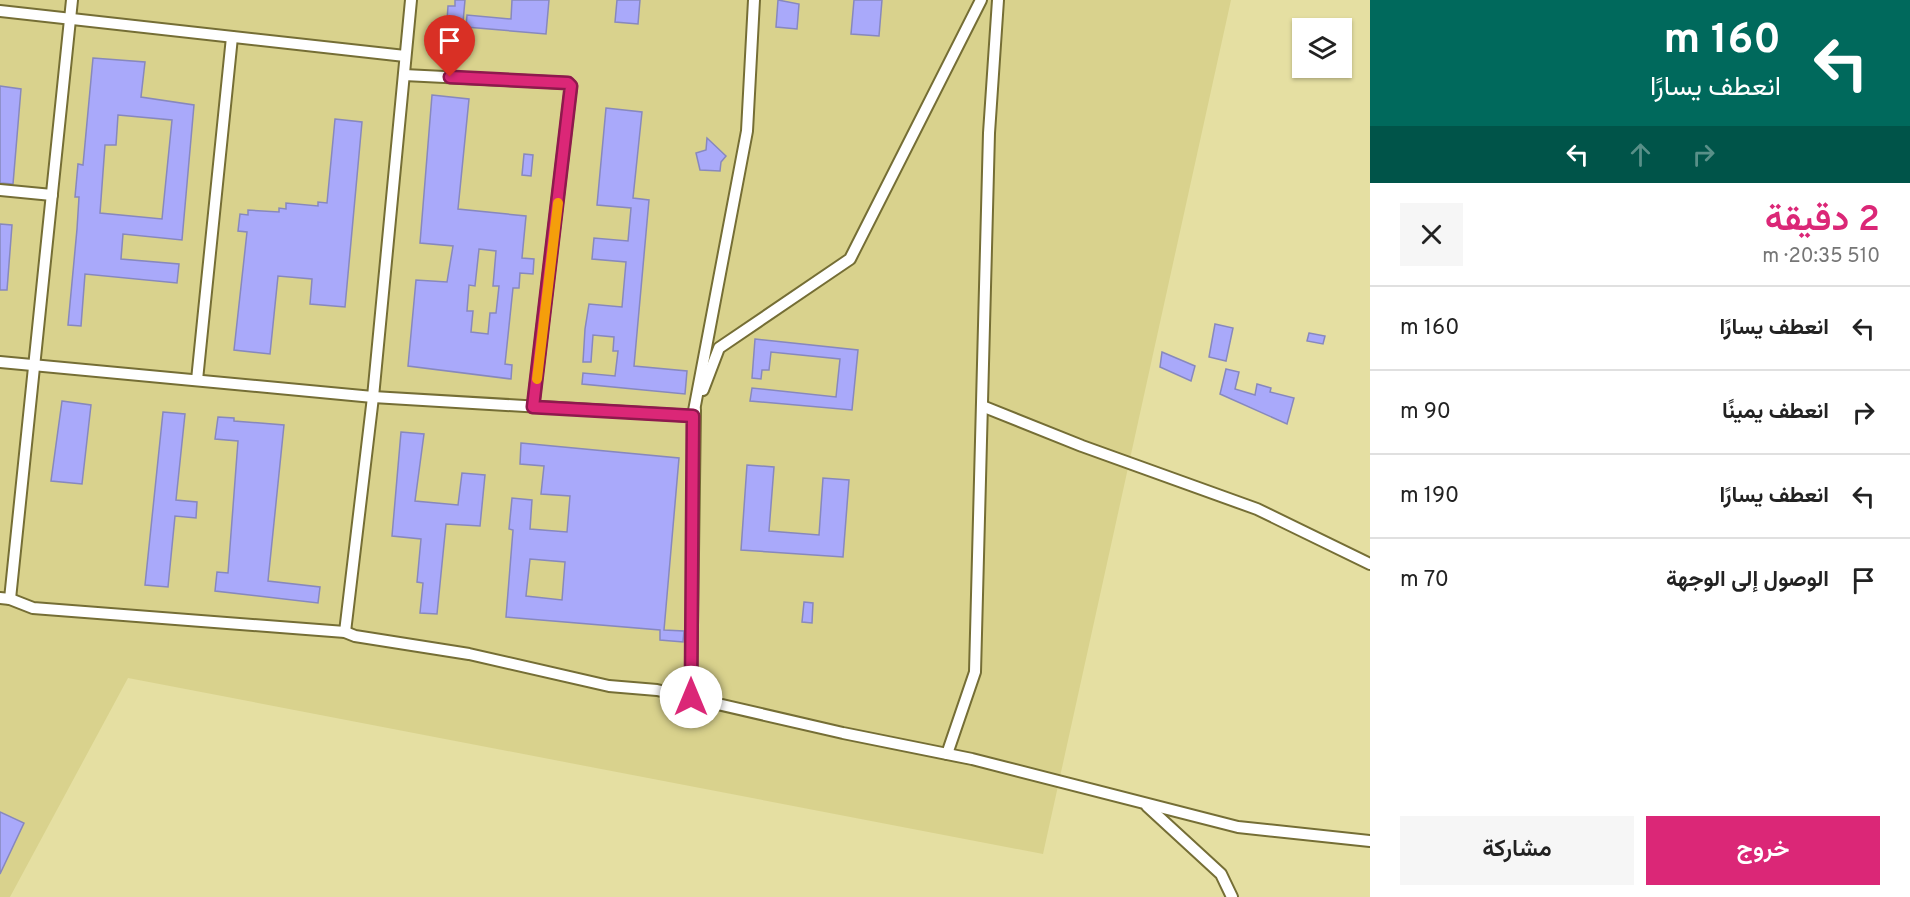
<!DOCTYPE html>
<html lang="ar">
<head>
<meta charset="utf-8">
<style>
	:root { --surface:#fff; --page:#f6f6f6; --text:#222; --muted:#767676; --line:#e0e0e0; --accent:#db2777 }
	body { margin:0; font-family:Overpass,Vazirmatn,sans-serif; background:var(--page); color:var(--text); direction:rtl; height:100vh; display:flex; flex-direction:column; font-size:22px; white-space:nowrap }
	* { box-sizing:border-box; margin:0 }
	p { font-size:20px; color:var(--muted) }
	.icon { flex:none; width:33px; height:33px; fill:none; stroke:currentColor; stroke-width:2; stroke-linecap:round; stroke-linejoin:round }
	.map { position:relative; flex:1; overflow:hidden; direction:ltr }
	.panel { display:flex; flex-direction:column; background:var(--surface); width:540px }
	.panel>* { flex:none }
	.banner { background:#00695c; color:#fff; overflow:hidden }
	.fabs { position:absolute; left:1292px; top:18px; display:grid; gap:12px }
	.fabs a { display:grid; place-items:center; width:60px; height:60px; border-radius:0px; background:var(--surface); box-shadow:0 2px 4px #0004; font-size:30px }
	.pin { position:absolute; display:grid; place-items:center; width:51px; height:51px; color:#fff; margin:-62px -26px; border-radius:50% 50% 50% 0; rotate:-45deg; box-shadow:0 0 6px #0007 }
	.pin .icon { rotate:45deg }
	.me { position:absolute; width:66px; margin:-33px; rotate:0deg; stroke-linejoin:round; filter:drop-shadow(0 0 4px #0008) }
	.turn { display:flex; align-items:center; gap:21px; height:126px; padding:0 30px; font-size:27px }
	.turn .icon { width:78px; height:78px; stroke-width:2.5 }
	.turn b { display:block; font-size:42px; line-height:51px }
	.lanes { display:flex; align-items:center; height:57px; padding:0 30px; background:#0003; justify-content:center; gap:30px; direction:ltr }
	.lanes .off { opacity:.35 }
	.round { display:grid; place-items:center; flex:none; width:63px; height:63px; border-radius:0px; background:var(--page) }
	.headline { display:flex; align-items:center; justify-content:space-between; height:102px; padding:0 30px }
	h1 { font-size:36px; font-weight:600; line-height:45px; color:var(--accent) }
	.cta { display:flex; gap:12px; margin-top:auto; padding:12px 30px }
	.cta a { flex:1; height:69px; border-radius:0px; background:var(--accent); color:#fff; font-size:24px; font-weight:600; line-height:69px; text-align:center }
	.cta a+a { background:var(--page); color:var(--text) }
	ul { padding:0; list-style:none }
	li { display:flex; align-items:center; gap:18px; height:84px; padding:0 30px; border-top:2px solid var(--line) }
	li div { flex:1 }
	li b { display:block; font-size:22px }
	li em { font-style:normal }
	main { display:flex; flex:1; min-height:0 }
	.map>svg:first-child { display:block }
</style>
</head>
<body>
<main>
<section class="panel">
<div class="banner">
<div class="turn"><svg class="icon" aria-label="left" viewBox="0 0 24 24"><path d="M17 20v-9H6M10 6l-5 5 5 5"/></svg><div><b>160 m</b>انعطف يسارًا</div></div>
<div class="lanes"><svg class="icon" aria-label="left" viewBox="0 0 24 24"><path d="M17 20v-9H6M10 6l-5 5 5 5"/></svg><svg class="icon off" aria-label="ahead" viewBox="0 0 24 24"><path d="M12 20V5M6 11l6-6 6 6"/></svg><svg class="icon off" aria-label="right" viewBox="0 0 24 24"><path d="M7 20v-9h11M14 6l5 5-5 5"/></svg></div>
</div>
<div class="headline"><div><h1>2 دقيقة</h1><p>510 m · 20:35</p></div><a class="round"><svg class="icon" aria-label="close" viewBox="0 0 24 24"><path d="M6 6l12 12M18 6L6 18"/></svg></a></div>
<ul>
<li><svg class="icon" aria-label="left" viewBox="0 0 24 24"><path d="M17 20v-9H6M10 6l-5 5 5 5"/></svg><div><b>انعطف يسارًا</b></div><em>160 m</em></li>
<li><svg class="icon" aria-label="right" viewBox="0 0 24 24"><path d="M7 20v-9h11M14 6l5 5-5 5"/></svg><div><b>انعطف يمينًا</b></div><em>90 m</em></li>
<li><svg class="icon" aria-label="left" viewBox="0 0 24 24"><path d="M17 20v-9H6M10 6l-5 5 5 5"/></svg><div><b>انعطف يسارًا</b></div><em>190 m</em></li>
<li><svg class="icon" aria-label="arrive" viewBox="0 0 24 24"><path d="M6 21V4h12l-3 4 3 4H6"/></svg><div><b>الوصول إلى الوجهة</b></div><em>70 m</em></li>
</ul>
<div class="cta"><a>خروج</a><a>مشاركة</a></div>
</section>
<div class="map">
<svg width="1370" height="897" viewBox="0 0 1370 897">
	<rect width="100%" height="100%" fill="#e5dfa2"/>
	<!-- built -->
	<path fill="#d9d28d" d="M0 0H1231L1043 854 128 678 10 897H0Z"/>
	<!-- building -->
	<g fill="#a9a9fa" stroke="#8788bd" stroke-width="1.5" fill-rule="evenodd">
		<path d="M455 0H465L463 22 447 21 448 6H455Z"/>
		<path d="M512 0H549L546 34 466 27 467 15 511 19Z"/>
		<path d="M617 0H640L638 24 615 22Z"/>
		<path d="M778 0 799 4 797 29 776 27Z"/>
		<path d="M854 0H882L879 36 851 34Z"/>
		<path d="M93 58 145 62 141 97 194 105 182 240 123 234 121 259 179 264 177 283 85 274 81 326 68 325 77 229 79 197H75L78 164 83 165ZM118 115 172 120 162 219 100 213 105 145H116Z"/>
		<path d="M0 86 21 89 13 184 0 183Z"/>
		<path d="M432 95 469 99 458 209 526 216 522 258 534 259 533 274 520 273 519 288H513L505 364 512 365 511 379 408 366 416 280 447 282 453 246 420 243ZM479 249 496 251 493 286H499L496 313H490L488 334 471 332 473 311H467L469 285 475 286Z"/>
		<path d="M606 108 642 112 633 198 649 200 634 366 687 371 685 394 582 384 583 373 615 376 618 351H613L614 337 593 335 591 362H583L585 329 589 304 622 307 626 262 592 259 594 238 628 241 631 208 597 205Z"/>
		<path d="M335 119 362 122 345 307 310 304 312 279 278 276 270 354 234 350 247 232 238 231 240 214 248 215V210L279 212V208L286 209V203L318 206V202L327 203Z"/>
		<path d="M707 138 726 156 721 162 720 171 700 170 696 153 706 150Z"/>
		<path d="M524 154 533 155 531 176 522 175Z"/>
		<path d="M0 224 12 225 7 290H0Z"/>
		<path d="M1215 324 1233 328 1226 361 1209 357Z"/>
		<path d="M1309 333 1325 336 1323 344 1307 341Z"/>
		<path d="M755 339 858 350 852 410 750 401 752 388 836 397 840 359 771 352 769 370H762L761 379 752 378Z"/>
		<path d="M1162 352 1195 366 1191 381 1160 367Z"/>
		<path d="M1226 369 1239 372 1235 389 1255 395 1257 384 1271 388 1270 392 1294 398 1287 424 1220 394Z"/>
		<path d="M62 401 91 405 82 484 51 481Z"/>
		<path d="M163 412 185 414 176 500 197 502 196 518 175 516 168 587 145 585Z"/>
		<path d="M218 417 234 418V421L284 425 268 581 320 587 318 603 215 591 217 572 228 573 238 441 215 439Z"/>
		<path d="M401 432 424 434 415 501 458 505 462 473 485 475 480 526 446 524 437 614 420 613 423 583 417 582 421 539 392 536Z"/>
		<path d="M521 443 679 458 664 630 684 631 683 642 660 640V630L506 617 513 530 509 529 512 498 532 500 530 529 567 532 570 496 541 494 544 466 520 464ZM530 559 565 562 562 600 526 596Z"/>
		<path d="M747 465 774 467 769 531 819 535 823 478 849 480 843 557 741 550Z"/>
		<path d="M804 602 813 603 812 623 802 622Z"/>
		<path d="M0 812 24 823 0 874Z"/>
	</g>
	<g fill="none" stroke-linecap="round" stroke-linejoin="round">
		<defs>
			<g id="street">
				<path d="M0 11 405 56"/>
				<path d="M404 75 568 83 571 86 533 407"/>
				<path d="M0 190 52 195"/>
				<path d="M0 362 373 397 693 416 747 131 754 0"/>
				<path d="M197 380 232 37"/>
				<path d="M703 390 719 348 850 259 981 0"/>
				<path d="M982 406 1082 446 1257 509 1370 564"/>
				<path d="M0 598 10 599 33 608 345 632 355 636 469 654 609 686 657 690 843 733 972 759 1238 827 1370 841"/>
				<path d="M10 599 72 0"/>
				<path d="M345 632 373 397 411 0"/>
				<path d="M691 697 695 410"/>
				<path d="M947 754 975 672 989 133 998 0"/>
				<path d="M1147 806 1221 874 1232 897"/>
			</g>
		</defs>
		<!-- street casing -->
		<use href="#street" stroke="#756e35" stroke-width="14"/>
		<!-- street -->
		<use href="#street" stroke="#fff" stroke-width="10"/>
	</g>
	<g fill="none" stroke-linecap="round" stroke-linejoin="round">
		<defs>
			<path id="route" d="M450 77 568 83 571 86 533 407 693 416 691 697"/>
		</defs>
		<!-- route casing -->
		<use href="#route" stroke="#8e194d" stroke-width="15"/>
		<!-- route -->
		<use href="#route" stroke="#db2777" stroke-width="10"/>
		<!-- slow -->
		<path stroke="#f59e0b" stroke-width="10" d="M537 379 558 203"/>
	</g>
</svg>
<div class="fabs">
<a><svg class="icon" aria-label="layers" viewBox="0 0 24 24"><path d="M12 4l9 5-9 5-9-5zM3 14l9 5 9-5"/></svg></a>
</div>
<div class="pin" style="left:450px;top:77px;background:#d93025"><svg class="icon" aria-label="arrive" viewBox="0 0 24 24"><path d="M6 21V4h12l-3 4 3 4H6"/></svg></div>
<svg class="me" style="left:691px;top:697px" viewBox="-20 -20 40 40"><circle r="19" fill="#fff"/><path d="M0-13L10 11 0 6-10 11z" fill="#db2777"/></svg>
</div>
</main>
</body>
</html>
